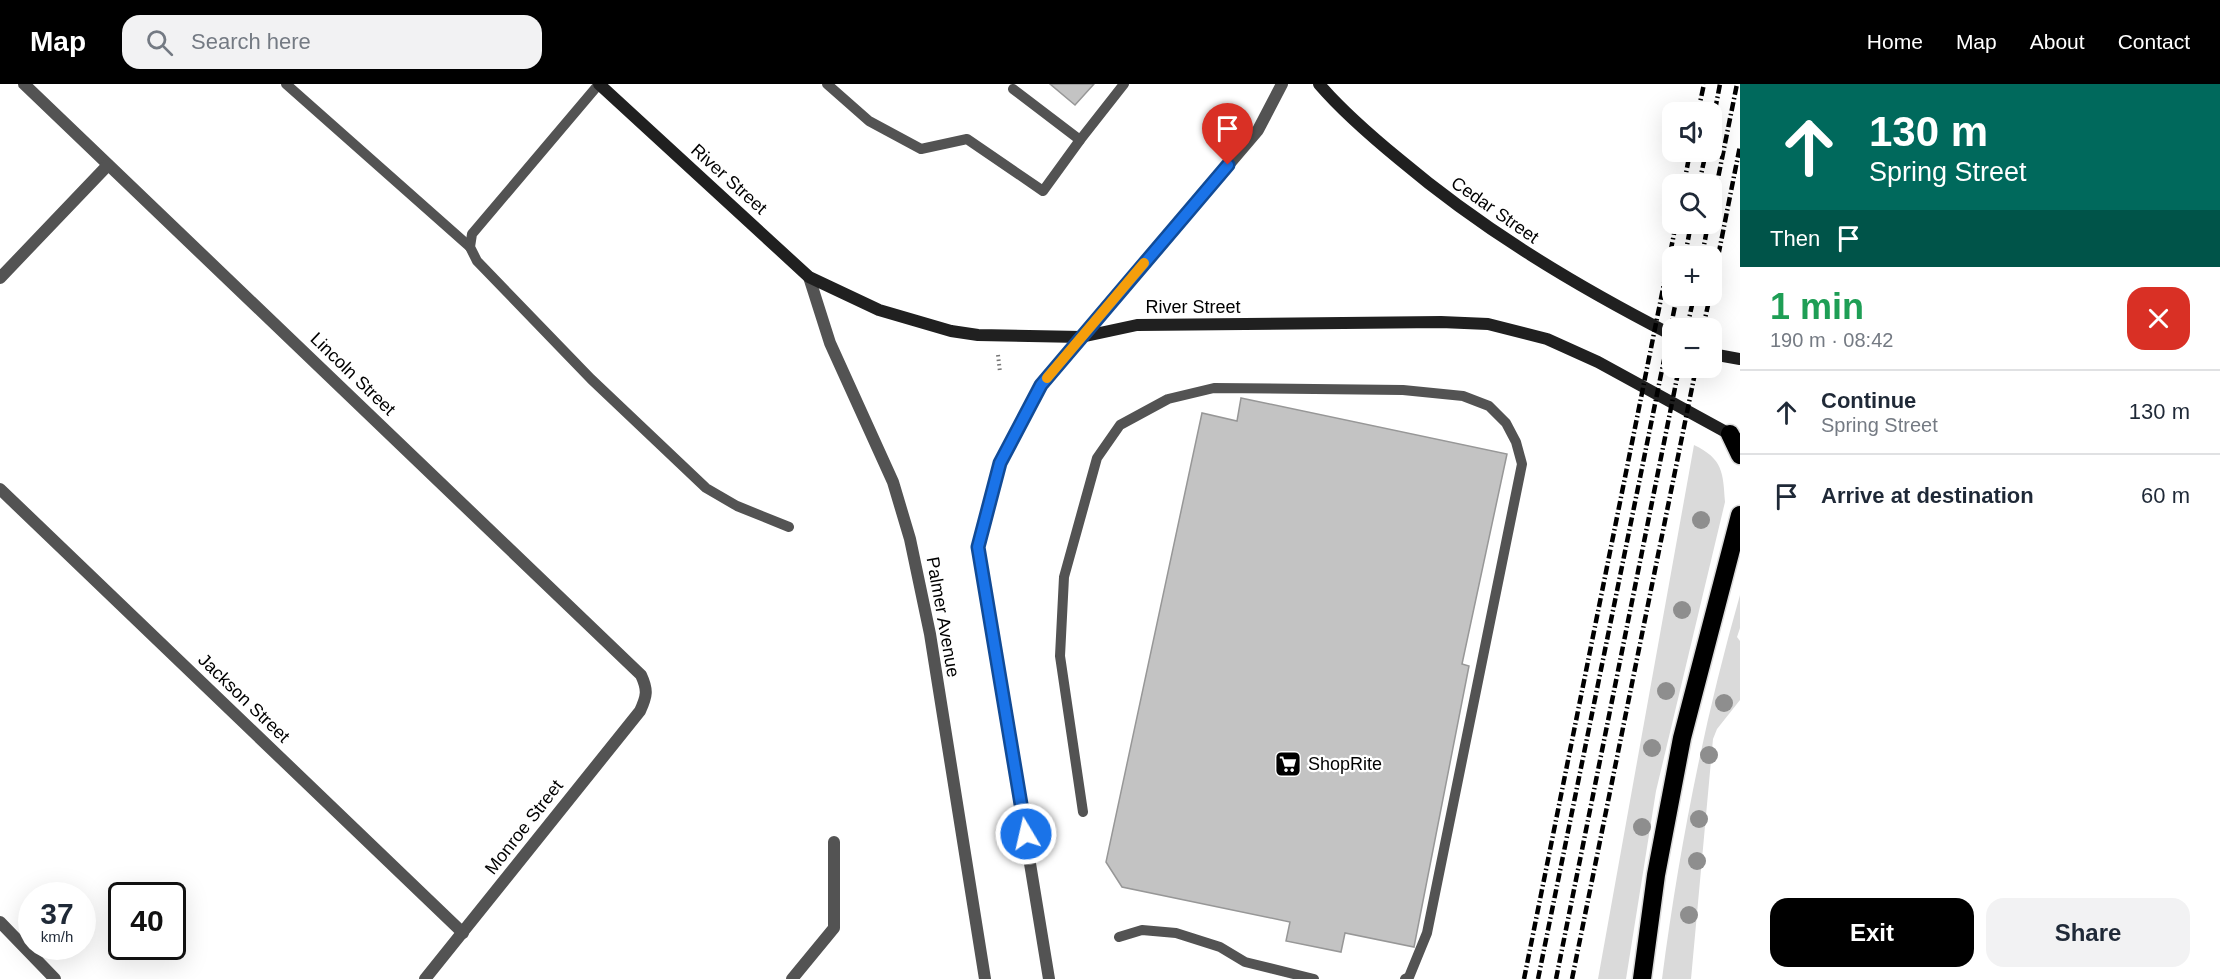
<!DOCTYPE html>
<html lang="en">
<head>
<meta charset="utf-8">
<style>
	:root { --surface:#fff; --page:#f2f2f3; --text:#1f2937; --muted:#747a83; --line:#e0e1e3; --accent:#000 }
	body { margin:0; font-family:Helvetica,sans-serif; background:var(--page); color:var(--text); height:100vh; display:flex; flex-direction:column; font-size:22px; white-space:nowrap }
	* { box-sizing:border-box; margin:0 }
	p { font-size:20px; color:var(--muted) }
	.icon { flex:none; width:33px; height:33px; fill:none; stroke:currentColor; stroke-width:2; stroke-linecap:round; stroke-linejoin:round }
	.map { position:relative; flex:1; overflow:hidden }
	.side { display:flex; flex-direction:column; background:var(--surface); width:480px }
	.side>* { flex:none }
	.guide { background:#00695c; color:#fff; overflow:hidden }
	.fabs { position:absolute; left:1662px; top:18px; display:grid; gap:12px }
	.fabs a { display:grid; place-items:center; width:60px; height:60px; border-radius:12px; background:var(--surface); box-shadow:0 6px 24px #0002; font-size:30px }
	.speed { position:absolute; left:18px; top:798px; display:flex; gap:12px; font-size:30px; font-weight:700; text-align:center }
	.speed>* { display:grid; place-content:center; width:78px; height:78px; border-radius:50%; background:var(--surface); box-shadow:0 6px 24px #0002; line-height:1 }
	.speed small { font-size:15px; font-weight:400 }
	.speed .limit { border:3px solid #111; border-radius:9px; background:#fff; color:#111 }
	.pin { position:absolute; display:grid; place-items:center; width:51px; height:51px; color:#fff; margin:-62px -26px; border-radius:50% 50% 50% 0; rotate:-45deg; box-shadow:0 0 6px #0007 }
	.pin .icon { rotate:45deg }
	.me { position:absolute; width:66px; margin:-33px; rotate:351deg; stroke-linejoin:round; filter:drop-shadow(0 0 4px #0008) }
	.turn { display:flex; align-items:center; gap:21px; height:126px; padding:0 30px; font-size:27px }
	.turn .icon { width:78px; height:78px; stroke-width:2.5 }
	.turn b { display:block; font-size:42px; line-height:51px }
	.then { display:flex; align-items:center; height:57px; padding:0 30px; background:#0003; gap:12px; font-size:22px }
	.round { display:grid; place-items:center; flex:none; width:63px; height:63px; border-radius:18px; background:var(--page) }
	.overview { display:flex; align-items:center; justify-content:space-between; height:102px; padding:0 30px }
	h1 { font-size:36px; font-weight:700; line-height:45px; color:#1e9e55 }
	.button { display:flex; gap:12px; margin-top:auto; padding:12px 30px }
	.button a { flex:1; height:69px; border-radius:18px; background:var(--accent); color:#fff; font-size:24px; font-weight:700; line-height:69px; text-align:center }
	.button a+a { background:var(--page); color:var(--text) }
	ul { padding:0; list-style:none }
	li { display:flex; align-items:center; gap:18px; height:84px; padding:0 30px; border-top:2px solid var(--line) }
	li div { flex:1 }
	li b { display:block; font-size:22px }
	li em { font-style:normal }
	header { display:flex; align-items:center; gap:36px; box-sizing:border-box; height:84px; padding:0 30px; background:var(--accent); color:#fff }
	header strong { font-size:28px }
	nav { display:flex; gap:33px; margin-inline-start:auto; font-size:21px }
	.search { width:420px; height:54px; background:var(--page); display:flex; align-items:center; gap:15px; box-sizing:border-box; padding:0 21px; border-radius:18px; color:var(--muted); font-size:22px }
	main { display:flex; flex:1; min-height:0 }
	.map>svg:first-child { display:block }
</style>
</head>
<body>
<header>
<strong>Map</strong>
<div class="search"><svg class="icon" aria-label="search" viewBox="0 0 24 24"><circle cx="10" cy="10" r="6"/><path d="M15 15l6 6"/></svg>Search here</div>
<nav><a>Home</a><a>Map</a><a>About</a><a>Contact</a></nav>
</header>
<main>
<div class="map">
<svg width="1740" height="895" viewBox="0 0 1740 895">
	<rect width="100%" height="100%" fill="#fff"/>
	<!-- green -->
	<g fill="#dadada">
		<path d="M1694 361C1723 375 1723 388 1725 418L1656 707 1626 895H1598Z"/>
		<path d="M1740 511V544L1737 553 1740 557V616L1717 645 1713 655 1691 895H1662C1679 765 1704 637 1740 511Z"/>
	</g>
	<!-- building -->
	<g fill="#c3c3c3" stroke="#979797" stroke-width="1.5">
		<path d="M1050 0H1094L1075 21Z"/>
		<path d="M1241 314 1507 370 1462 580 1469 582 1414 863 1345 849 1341 868 1286 857 1290 838 1122 803 1106 778 1202 329 1237 337Z"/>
	</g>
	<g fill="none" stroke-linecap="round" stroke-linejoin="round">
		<defs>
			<g id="motorway">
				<path d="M1730 350 1740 371"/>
				<path d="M1642 895 1656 791 1682 654 1740 431"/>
			</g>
		</defs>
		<!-- motorway casing -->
		<use href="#motorway" stroke="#dbdbdb" stroke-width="21"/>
		<!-- path -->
		<path stroke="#757575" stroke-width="4" stroke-dasharray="1.5 3" stroke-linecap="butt" d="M998 271 1000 288"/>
		<!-- service -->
		<g stroke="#535353" stroke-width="10">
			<path d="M286 0 470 163"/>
			<path d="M599 0 472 150 470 163 477 177 591 295 706 404 737 422 789 443"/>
			<path d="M827 0 869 37 921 65 967 55 1043 107 1080 56"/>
			<path d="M1013 5 1080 56 1124 0"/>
			<path d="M1083 728 1060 572 1064 493 1097 374 1120 341 1168 315 1214 304 1403 306 1463 312 1489 322 1506 339 1516 358 1522 380 1427 849 1409 893 1405 895"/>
			<path d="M1119 853 1142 846 1176 849 1220 863 1245 878 1314 895"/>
		</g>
		<!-- minor -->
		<g stroke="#535353" stroke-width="12">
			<path d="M24 0 641 591C648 606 647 612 640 627L425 895"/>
			<path d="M0 194 108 81"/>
			<path d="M0 405 463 849"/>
			<path d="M0 838 55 895"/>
			<path d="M792 895 834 844V758"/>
		</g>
		<!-- tertiary -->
		<g stroke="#535353" stroke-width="12">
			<path d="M809 193 830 259 893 398 910 455 930 550 985 895"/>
			<path d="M1049 895 978 463 1000 379 1041 301 1258 46 1282 0"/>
		</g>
		<!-- secondary -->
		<g stroke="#202020" stroke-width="12">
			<path d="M599 0 809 193 879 226 951 247 978 251 1081 253 1137 241 1441 238 1488 240 1547 255 1598 278 1735 353"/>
			<path d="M1319 0C1343 28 1371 52 1399 75 1483 146 1575 201 1672 251"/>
			<path d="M1712 270 1740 275"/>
		</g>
		<!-- motorway -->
		<use href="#motorway" stroke="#000" stroke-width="18"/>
		<!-- rail -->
		<g stroke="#000" stroke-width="4.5" stroke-dasharray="9 3 1.5 3" stroke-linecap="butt">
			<path d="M1698 28 1704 0"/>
			<path d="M1712 42 1720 0"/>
			<path d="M1684 100 1690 68"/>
			<path d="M1699 100 1706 68"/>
			<path d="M1712 124 1737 0"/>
			<path d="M1685 172 1691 140"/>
			<path d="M1702 172 1708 140"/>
			<path d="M1712 203 1740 62"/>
			<path d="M1687 244 1694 212"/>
			<path d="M1703 244 1710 212"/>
			<path d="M1524 895 1676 140"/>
			<path d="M1538 895 1677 212"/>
			<path d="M1556 895 1679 284"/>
			<path d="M1572 895 1696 284"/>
		</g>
	</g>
	<!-- trees -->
	<g fill="#8e8e8e">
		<circle cx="1701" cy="436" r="9"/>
		<circle cx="1682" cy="526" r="9"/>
		<circle cx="1666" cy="607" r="9"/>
		<circle cx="1724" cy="619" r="9"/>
		<circle cx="1652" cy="664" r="9"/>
		<circle cx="1709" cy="671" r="9"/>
		<circle cx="1699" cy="735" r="9"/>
		<circle cx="1642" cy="743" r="9"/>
		<circle cx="1697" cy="777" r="9"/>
		<circle cx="1689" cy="831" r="9"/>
	</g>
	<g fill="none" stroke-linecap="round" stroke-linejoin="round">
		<defs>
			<path id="route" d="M1026 750 978 463 1000 379 1041 301 1228 81"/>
		</defs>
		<!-- route casing -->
		<use href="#route" stroke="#114b97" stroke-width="15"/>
		<!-- route -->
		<use href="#route" stroke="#1a73e8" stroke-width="10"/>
		<!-- slow -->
		<path stroke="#f59e0b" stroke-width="10" d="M1047 294 1144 179"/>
	</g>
	<!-- icons -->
	<defs>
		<symbol id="supermarket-square" viewBox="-11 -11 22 22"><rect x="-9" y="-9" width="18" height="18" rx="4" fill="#000" stroke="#fff"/><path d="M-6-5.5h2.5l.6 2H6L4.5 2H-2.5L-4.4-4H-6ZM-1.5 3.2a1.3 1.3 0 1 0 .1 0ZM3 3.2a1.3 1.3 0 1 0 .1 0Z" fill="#fff"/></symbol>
	</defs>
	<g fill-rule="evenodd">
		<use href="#supermarket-square" x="1273" y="665" width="30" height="30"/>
	</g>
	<g text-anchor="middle" stroke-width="4.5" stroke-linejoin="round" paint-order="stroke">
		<!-- street labels -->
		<g font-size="18" fill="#000" stroke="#fff">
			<text transform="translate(729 95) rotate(42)" y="6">River Street</text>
			<text transform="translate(1495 126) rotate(35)" y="6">Cedar Street</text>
			<text x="1193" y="229">River Street</text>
			<text transform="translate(353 290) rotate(44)" y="6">Lincoln Street</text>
			<text transform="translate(943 533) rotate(80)" y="6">Palmer Avenue</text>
			<text transform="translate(244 614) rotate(44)" y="6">Jackson Street</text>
			<text transform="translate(524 743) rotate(-52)" y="6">Monroe Street</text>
		</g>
		<!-- poi labels -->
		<g font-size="18" fill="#000" stroke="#fff" text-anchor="start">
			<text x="1308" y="686">ShopRite</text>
		</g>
	</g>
</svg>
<div class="fabs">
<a><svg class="icon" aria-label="sound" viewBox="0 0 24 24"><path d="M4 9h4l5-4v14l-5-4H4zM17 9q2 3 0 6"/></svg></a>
<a><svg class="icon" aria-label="search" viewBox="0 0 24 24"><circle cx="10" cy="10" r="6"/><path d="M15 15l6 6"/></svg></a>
<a>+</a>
<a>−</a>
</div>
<div class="speed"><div>37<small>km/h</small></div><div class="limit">40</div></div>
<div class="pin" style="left:1228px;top:81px;background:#d93025"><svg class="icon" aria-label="arrive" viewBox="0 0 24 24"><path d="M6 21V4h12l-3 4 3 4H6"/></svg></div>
<svg class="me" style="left:1026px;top:750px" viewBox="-20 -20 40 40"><circle r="17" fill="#1a73e8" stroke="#fff" stroke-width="3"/><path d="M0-11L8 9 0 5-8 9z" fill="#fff"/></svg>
</div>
<section class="side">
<div class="guide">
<div class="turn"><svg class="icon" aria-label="ahead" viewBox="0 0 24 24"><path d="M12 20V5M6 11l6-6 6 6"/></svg><div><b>130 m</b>Spring Street</div></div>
<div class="then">Then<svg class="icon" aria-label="arrive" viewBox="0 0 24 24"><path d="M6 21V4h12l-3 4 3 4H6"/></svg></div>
</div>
<div class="overview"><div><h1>1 min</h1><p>190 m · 08:42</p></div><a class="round" style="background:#d93025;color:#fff"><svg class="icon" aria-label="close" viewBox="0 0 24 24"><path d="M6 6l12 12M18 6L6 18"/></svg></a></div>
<ul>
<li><svg class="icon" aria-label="ahead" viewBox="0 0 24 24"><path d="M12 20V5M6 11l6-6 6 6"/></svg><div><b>Continue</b><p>Spring Street</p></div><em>130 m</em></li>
<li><svg class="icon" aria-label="arrive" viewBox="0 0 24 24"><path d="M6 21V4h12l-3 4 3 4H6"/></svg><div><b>Arrive at destination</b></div><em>60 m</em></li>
</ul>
<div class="button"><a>Exit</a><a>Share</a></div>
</section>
</main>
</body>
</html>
